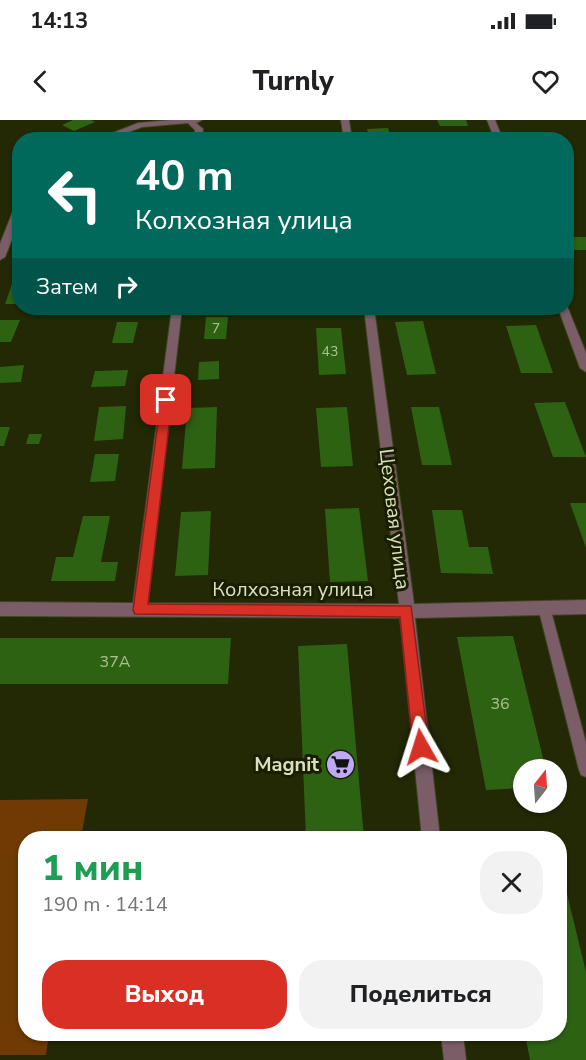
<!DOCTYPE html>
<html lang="ru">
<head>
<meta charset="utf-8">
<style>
	:root { --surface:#fff; --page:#f2f2f2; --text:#202124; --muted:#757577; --accent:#d93025 }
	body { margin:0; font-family:"Nunito Sans",sans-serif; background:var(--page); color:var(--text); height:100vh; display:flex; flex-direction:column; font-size:22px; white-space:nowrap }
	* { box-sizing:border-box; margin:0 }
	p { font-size:20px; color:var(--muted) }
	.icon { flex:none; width:33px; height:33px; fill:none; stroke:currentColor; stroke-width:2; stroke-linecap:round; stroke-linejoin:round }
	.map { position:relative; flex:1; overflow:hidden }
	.drawer { position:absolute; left:18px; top:711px; width:549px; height:210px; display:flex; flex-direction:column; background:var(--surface); border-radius:24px; box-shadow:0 2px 4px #0004 }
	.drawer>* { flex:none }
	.banner { position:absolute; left:12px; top:12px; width:562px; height:183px; border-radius:24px; box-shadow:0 2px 4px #0004; background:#00695c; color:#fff; overflow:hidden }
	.needle { width:39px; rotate:17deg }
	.controls { position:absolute; left:513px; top:639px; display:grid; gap:12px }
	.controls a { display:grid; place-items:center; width:54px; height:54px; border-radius:50%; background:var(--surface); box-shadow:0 2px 4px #0004; font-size:30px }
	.pin { position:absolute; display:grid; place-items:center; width:51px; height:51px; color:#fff; margin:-26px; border-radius:12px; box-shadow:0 3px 9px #0006 }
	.me { position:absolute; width:66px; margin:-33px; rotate:354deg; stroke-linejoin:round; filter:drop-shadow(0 0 4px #0008) }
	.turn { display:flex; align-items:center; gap:21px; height:126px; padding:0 24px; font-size:27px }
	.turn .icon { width:78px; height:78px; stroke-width:2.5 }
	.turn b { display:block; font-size:42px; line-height:51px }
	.then { display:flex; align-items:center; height:57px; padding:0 24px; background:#0003; gap:12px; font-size:22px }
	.round { display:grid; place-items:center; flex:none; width:63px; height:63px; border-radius:24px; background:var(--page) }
	.headline { display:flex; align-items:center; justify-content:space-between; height:102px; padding:0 24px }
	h1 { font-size:36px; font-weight:800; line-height:45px; color:#1e9e55 }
	.primary-button { display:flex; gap:12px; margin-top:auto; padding:12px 24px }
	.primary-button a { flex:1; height:69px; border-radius:24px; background:var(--accent); color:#fff; font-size:24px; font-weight:800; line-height:69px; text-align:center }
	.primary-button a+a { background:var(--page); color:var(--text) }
	.status { display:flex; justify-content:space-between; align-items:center; height:42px; padding:0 30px; background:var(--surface); direction:ltr }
	.status svg { height:16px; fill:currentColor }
	header { display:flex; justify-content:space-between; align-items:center; height:78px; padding:0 24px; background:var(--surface); font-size:27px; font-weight:800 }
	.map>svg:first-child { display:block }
</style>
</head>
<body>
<div class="status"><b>14:13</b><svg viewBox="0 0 49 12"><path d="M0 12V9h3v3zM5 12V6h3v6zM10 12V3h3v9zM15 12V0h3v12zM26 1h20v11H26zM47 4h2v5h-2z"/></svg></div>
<header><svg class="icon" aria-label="back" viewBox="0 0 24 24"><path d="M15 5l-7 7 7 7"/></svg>Turnly<svg class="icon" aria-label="heart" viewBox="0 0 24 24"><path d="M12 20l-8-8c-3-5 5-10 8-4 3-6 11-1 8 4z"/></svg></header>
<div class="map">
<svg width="586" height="940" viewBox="0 0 586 940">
	<rect width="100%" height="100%" fill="#232805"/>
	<!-- green -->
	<path fill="#6f3a04" d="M88 679 81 718H26V914H49L46 935H0V680Z"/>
	<!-- building -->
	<g fill="#2d6213">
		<path d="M73 0H91L95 2 74 11 62 5Z"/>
		<path d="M437 0H466L468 6H440Z"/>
		<path d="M388 8 390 15H386L388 20H370L367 9Z"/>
		<path d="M144 12 168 13 166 19H141Z"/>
		<path d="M322 13 324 20H293L292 14Z"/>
		<path d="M527 13 531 20H515L512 14Z"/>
		<rect x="567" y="117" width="19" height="13"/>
		<path d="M12 164H20V184H5Z"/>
		<path d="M206 197H228L226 219H204Z"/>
		<path d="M0 200H20L11 222H0Z"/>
		<path d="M423 201 436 254 407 255 395 202Z"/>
		<path d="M117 202H138L133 223H112Z"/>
		<path d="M536 205 553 253H521L506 206Z"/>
		<path d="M316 208H341L346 254 319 255Z"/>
		<path d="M219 241V259L198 260 199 242Z"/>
		<path d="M24 245 21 262 0 263V247Z"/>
		<path d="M128 250 125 266 91 267 95 251Z"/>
		<path d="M565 282 586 337H553L534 283Z"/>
		<path d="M126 286 123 319 94 321 99 287Z"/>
		<path d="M217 287 215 348 182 349 187 288Z"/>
		<path d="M347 287 353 346 321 347 316 288Z"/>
		<path d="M411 287H439L452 345H422Z"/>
		<path d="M0 307H10L4 326H0Z"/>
		<path d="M29 314H42L39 324H26Z"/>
		<path d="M95 334H119L115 361 90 362Z"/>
		<path d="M570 383H586V428Z"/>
		<path d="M359 388 368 461 330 462 325 389Z"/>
		<path d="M432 390H462L469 427H488L493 454 441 453Z"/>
		<path d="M211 391 208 455 175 456 181 392Z"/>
		<path d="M83 396H110L101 442H118L115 461H51L56 437H73Z"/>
		<path d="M513 516 546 650H524V668L486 670 457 517Z"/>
		<path d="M0 518H231L228 564H0Z"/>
		<path d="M347 524 364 718H306L298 526Z"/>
		<path d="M560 745 586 852V940H530L525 914H560Z"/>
	</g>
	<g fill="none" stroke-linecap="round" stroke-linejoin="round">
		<defs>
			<path id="service" d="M544 482 548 483 550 487 586 623V657L581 655 579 650 538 487 540 483Z"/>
			<g id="minor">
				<path d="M171 0H202L196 3 203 9 202 20H194L195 10 188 3 142 7 108 20H95L138 3Z"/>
				<path d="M341 0H349L352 20H344Z"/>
				<path d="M487 0H495L503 20H495Z"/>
				<path d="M20 83V99L5 137 0 140V124L15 86Z"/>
				<path d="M567 186 586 233V252L580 248 558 188Z"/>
				<path d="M172 188H182L148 483 399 484 364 188H374L414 484 586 480V494L415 498 440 718H422L400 498 0 496V482L133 483Z"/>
				<path d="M441 914H463L466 940H444Z"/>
			</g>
		</defs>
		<!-- service casing -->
		<use href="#service" stroke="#404523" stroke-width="2"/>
		<!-- minor casing -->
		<use href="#minor" stroke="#404523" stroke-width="2"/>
		<!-- service -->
		<use href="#service" fill="#7b5d67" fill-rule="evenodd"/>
		<!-- minor -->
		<use href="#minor" fill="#7b5d67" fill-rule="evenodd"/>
	</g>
	<!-- route -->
	<path fill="#d93025" stroke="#8d1f18" stroke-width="1.5" d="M166 277 172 280 148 484 411 486 429 627 427 633 421 635 416 633 413 627 400 497 135 494 133 490 161 280Z"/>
	<!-- icons -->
	<defs>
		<symbol id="supermarket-disc" viewBox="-11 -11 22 22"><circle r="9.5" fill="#bfa9f4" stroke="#1a1e00"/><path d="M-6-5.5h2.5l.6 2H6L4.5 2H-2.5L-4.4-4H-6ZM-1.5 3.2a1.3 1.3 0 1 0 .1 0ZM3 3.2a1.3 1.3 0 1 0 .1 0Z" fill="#111"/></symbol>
	</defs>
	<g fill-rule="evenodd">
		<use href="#supermarket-disc" x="324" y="628" width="33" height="33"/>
	</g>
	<g text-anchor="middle" stroke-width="6" stroke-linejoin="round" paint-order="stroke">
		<!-- far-number labels -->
		<g font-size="14" fill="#adc093">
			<text x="216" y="213">7</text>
			<text x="330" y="236">43</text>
		</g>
		<!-- number labels -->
		<g font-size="16" fill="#adc093">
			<text x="115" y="547">37А</text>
			<text x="500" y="589">36</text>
		</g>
		<!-- street labels -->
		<g font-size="20" fill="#d8e0be" stroke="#1a1e00">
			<text transform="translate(395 399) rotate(83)" y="7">Цеховая улица</text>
			<text x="293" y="476">Колхозная улица</text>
		</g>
		<!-- poi labels -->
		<g font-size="20" font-weight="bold" fill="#d8e0be" stroke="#1a1e00" text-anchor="end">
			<text x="319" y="651">Magnit</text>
		</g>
	</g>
</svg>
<div class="controls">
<a><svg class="needle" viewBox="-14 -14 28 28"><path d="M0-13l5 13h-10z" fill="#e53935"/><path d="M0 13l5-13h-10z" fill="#757577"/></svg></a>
</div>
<div class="pin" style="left:166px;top:280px;background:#d93025"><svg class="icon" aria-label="arrive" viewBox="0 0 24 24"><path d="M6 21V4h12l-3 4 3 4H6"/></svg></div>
<svg class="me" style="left:421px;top:627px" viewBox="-20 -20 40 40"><path d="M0-17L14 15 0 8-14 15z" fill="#d93025" stroke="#fff" stroke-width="4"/></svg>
<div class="banner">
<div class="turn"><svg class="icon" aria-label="left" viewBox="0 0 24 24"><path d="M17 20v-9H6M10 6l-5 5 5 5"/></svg><div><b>40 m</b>Колхозная улица</div></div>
<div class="then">Затем<svg class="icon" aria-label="right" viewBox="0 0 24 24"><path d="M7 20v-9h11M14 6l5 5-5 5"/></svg></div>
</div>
<section class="drawer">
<div class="headline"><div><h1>1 мин</h1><p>190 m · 14:14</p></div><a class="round"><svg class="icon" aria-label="close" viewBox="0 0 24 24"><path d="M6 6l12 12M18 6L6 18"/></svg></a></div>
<div class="primary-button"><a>Выход</a><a>Поделиться</a></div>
</section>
</div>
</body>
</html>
